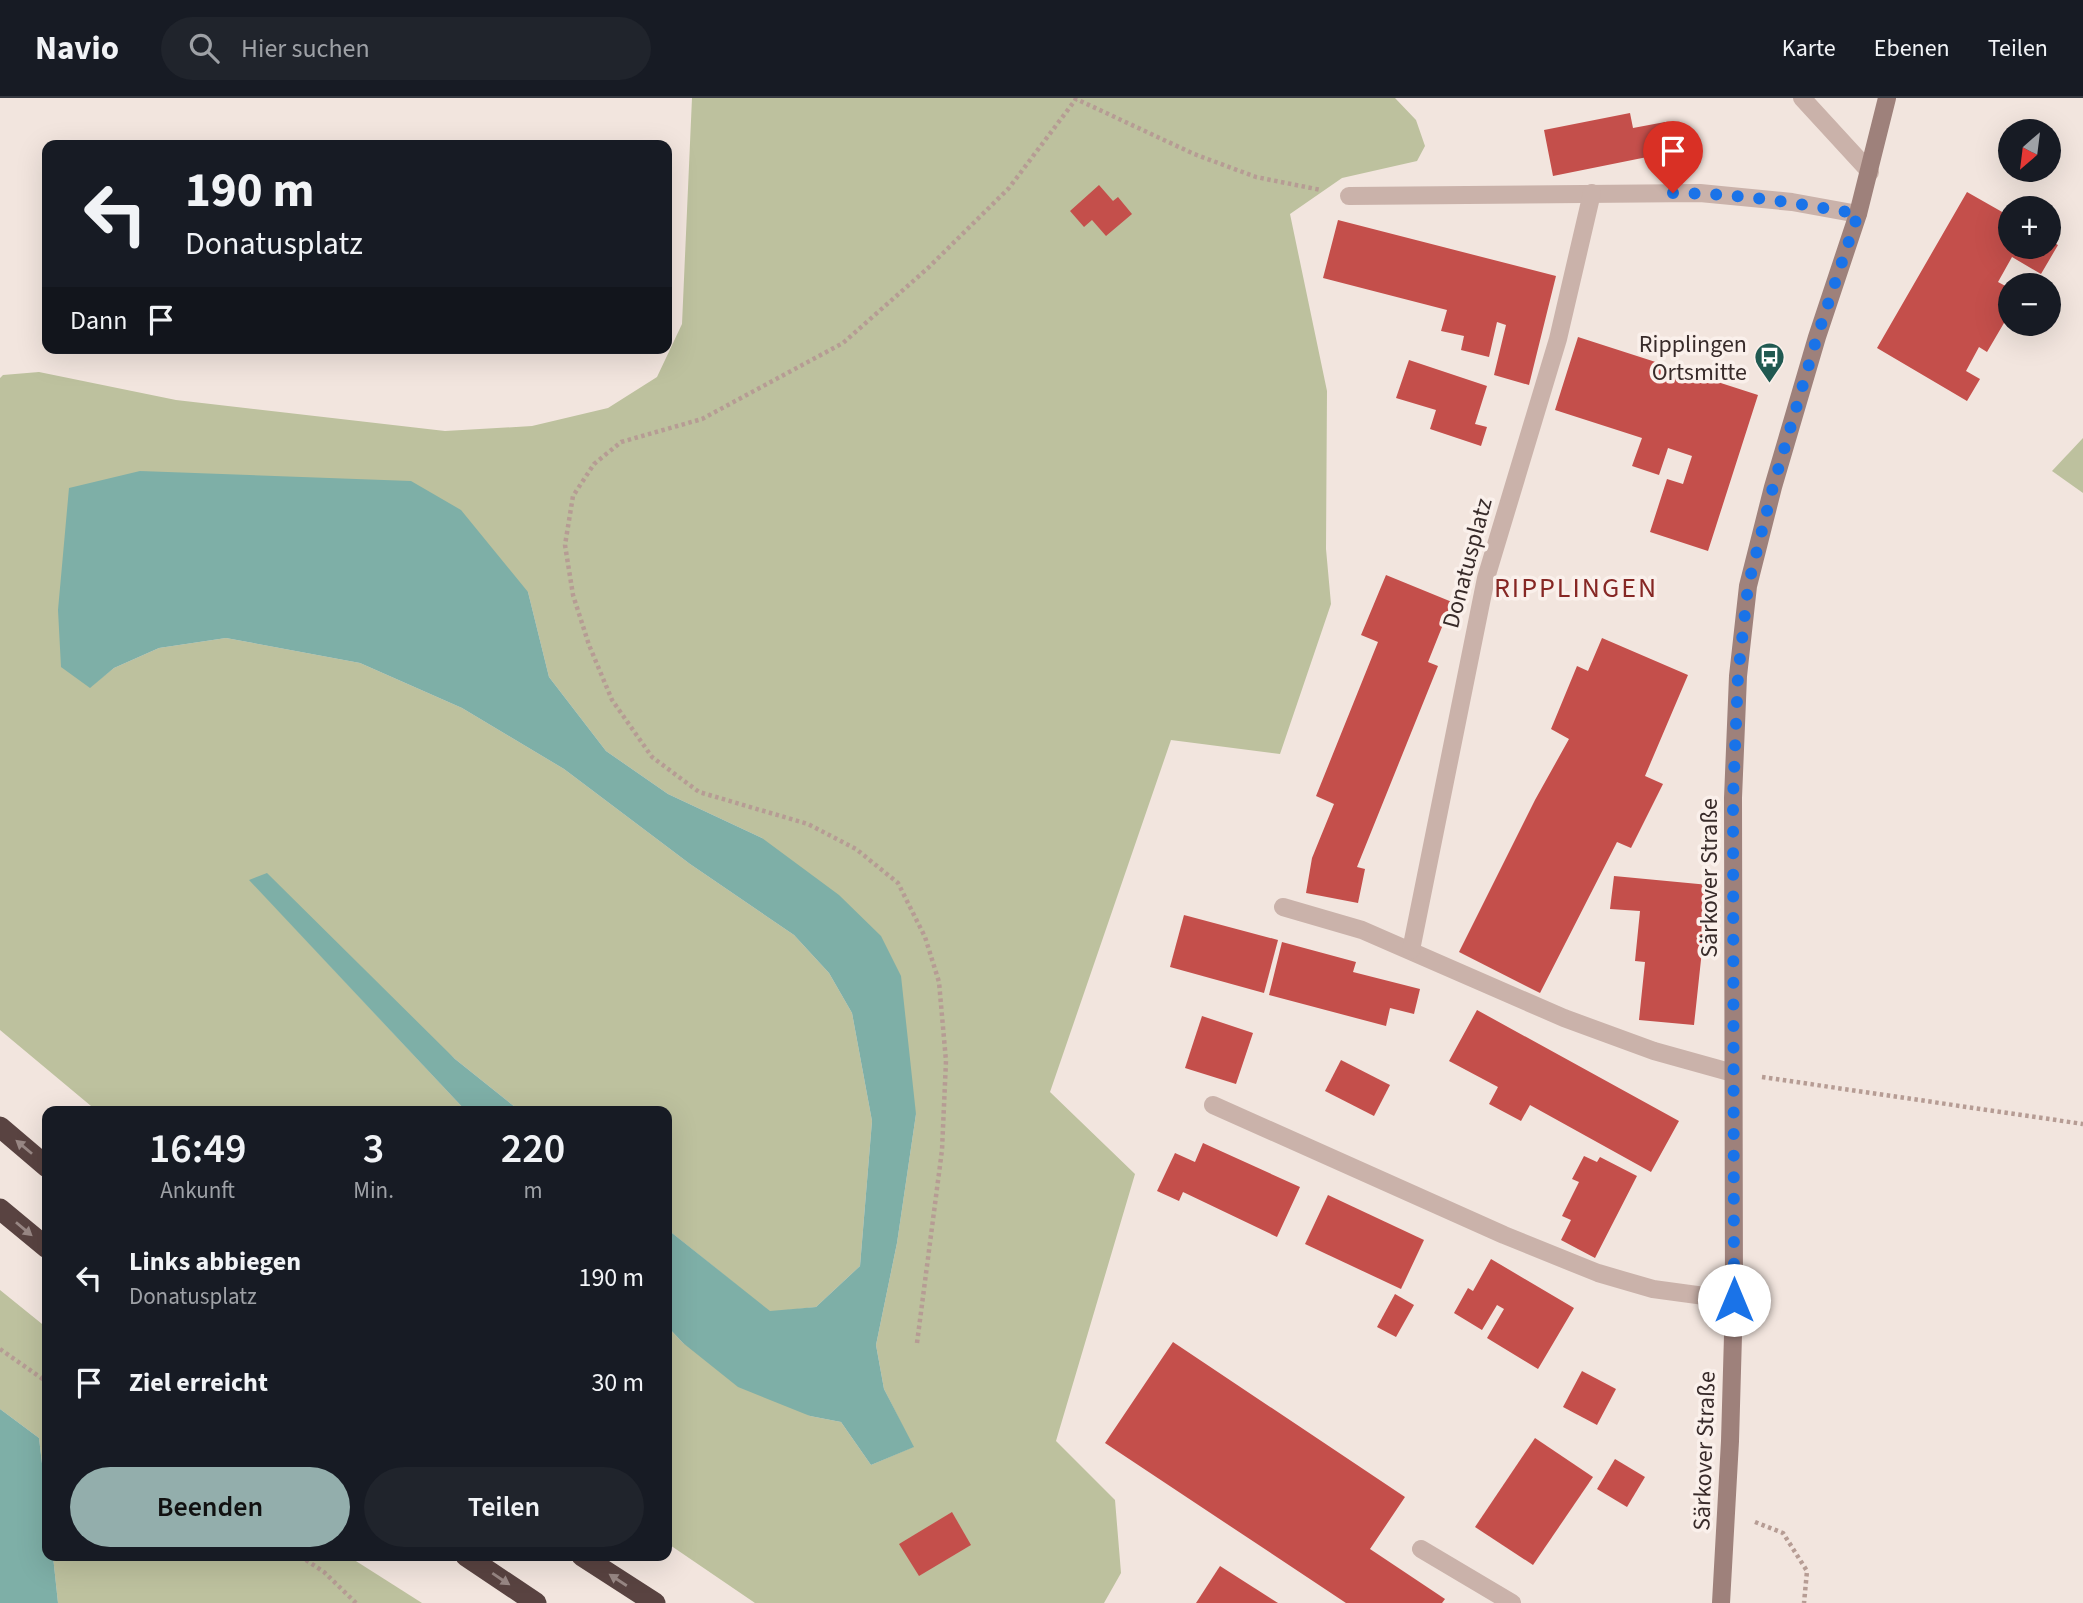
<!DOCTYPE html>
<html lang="de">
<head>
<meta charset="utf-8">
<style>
	:root { --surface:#171b24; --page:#20242c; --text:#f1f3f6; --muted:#9ea1a6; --line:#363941; --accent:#93aeac }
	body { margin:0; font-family:"Source Sans 3",sans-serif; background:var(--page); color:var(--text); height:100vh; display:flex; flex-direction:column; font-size:26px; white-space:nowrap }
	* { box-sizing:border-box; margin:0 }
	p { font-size:23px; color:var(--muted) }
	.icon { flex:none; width:38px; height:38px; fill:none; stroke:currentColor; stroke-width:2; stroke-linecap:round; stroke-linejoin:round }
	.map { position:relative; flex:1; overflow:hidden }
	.panel { position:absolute; left:42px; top:1008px; width:630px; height:455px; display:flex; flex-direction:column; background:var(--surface); border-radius:14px; box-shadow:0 7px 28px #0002 }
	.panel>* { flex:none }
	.guide { position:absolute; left:42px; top:42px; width:630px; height:214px; border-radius:14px; box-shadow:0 7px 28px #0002; background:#171b24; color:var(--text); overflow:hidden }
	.needle { width:46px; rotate:208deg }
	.tools { position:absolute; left:1998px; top:21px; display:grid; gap:14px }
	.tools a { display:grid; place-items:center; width:63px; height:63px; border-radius:50%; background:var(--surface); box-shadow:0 7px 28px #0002; font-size:35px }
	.pin { position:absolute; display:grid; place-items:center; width:60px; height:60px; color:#fff; margin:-72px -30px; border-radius:50% 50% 50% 0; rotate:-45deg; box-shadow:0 0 7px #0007 }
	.pin .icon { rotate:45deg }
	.me { position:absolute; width:77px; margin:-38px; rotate:0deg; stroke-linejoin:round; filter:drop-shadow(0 0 5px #0008) }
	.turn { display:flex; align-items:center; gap:24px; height:147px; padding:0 28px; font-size:32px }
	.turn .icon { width:91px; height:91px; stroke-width:2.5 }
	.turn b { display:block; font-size:49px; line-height:60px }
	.then { display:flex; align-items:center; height:66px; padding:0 28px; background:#0003; gap:14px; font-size:26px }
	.eta { display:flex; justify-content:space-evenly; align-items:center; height:119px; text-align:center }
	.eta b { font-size:42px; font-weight:600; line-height:49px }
	.action { display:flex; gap:14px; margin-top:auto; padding:14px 28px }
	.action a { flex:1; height:80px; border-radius:42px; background:var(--accent); color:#111; font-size:28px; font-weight:600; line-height:80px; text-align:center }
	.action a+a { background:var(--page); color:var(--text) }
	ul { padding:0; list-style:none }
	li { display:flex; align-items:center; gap:21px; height:105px; padding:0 28px }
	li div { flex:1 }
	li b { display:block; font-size:26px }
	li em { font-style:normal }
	header { display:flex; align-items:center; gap:42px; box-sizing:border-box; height:98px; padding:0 35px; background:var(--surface); border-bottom:2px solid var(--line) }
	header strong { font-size:33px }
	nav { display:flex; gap:38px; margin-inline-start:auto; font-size:24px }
	.search { width:490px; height:63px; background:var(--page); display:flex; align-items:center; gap:18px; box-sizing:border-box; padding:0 24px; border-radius:38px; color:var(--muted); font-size:26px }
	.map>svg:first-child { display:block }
</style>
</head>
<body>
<header>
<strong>Navio</strong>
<div class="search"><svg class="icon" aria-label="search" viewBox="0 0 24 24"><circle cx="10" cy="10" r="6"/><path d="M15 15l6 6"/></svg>Hier suchen</div>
<nav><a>Karte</a><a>Ebenen</a><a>Teilen</a></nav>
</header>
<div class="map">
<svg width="2083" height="1505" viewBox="0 0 2083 1505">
	<rect width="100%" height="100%" fill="#f2e5de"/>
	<!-- green -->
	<g fill="#bdc19e">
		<path d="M692 0H1395L1416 22 1425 48 1417 63 1342 80 1290 116 1327 293 1326 451 1331 506 1280 656 1171 642 1050 994 1135 1076 1056 1343 1115 1402 1121 1475 1104 1505H755L667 1445V1228L683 1245 810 1318 841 1324 871 1367 913 1349 884 1291 876 1247 897 1145 916 1016 762 740 668 696 606 653 549 579 528 494 140 373 90 589 114 570 159 550 226 540 360 565 462 610 564 671 690 766 794 837 829 875 852 915 872 1023 860 1168 816 1209 770 1214 667 1131V1013H520L455 961 250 782 466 1013H97L0 932V280L3 277 39 274 176 302 445 333 532 328 608 310 657 279 682 226Z"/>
		<path d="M2083 340V395L2052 373Z"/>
		<path d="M0 1192 47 1230V1408L39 1340 0 1311Z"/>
		<path d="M53 1458H348L422 1505H58Z"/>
	</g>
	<!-- water -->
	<g fill="#7eafa7">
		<path d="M140 373 411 383 461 412 528 494 549 579 606 653 668 696 762 740 839 797 881 838 901 878 916 1016 897 1145 876 1247 884 1291 914 1349 871 1367 841 1324 810 1318 738 1289 683 1245 667 1228V1131L770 1213 816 1209 860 1168 872 1023 852 915 829 875 794 837 690 766 564 671 462 610 360 565 226 540 159 550 114 570 90 590 61 569 58 512 69 390Z"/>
		<path d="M267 775 455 961 520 1013H466L249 782Z"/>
		<path d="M0 1311 39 1340 47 1408V1458H53L58 1505H0Z"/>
	</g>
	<!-- building -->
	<g fill="#c44f4b">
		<path d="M1630 15 1633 30 1665 24 1672 54 1553 78 1544 32Z"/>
		<path d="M1099 87 1113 103 1118 99 1132 116 1106 138 1092 122 1084 129 1070 113Z"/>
		<path d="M1967 94 2011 119V149H2049V142L2058 147 2041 176 2012 159 1998 184 2011 191V213L1987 254 1979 249 1966 273 1980 281 1967 303 1877 250Z"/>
		<path d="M1338 122 1556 178 1529 287 1494 277 1506 227 1497 224 1489 259 1461 252 1464 238 1441 233 1447 212 1323 180Z"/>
		<path d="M1578 239 1758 297 1708 453 1650 434 1667 381 1683 386 1692 358 1668 350 1659 377 1632 368 1642 340 1555 312Z"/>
		<path d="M1409 262 1487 288 1475 326 1487 329 1481 348 1430 331 1436 312 1396 300Z"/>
		<path d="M1386 477 1452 504 1428 564 1438 568 1357 769 1365 771 1358 805 1306 795 1312 760 1334 706 1316 698 1378 544 1361 537Z"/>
		<path d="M1602 540 1688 577 1645 678 1663 686 1631 750 1617 744 1540 895 1459 854 1535 702 1569 641 1551 631 1577 568 1588 573Z"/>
		<path d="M1614 778 1709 787 1694 927 1639 922 1645 864 1635 863 1640 813 1610 811Z"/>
		<path d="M1184 817 1278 842 1264 895 1170 869Z"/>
		<path d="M1282 844 1356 864 1353 874 1420 891 1414 916 1390 910 1386 928 1269 897Z"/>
		<path d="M1477 912 1679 1023 1651 1074 1530 1007 1521 1023 1489 1006 1498 989 1449 963Z"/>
		<path d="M1202 918 1253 935 1236 986 1185 970Z"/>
		<path d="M1341 962 1390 987 1374 1018 1325 993Z"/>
		<path d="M1203 1045 1300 1089 1277 1139 1183 1094 1179 1103 1157 1093 1175 1055 1195 1064Z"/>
		<path d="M1584 1058 1597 1064 1600 1059 1637 1078 1595 1160 1561 1142 1571 1122 1562 1118 1579 1084 1572 1081Z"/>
		<path d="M1328 1097 1424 1142 1401 1191 1305 1146Z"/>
		<path d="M1491 1161 1574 1210 1538 1271 1487 1240 1504 1211 1497 1207 1482 1232 1454 1215 1468 1190 1473 1193Z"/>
		<path d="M1395 1196 1414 1207 1396 1239 1377 1229Z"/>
		<path d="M1173 1244 1405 1399 1370 1451 1445 1501 1442 1505H1346L1105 1345Z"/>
		<path d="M1582 1273 1616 1291 1597 1327 1563 1309Z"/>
		<path d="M1535 1340 1593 1379 1533 1467 1475 1429Z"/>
		<path d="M1615 1361 1645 1379 1627 1409 1597 1391Z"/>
		<path d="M952 1414 971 1447 919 1478 899 1446Z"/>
		<path d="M1220 1468 1278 1505H1196Z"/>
	</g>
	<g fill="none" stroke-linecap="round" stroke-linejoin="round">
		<!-- path -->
		<g stroke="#b69c94" stroke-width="4.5" stroke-dasharray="3.5 3.5" stroke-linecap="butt">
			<path d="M1074 0 1194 56 1256 79 1321 92"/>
			<path d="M1762 979 2083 1026"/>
			<path d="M917 1245 942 1052 946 963 939 884 925 839 898 785 856 751 808 726 699 694 652 659 612 602 589 547 573 497 565 447 573 398 594 366 621 344 702 321 843 245 928 170 1009 90 1076 1"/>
			<path d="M0 1251 47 1284"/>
			<path d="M1755 1424 1783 1435 1807 1473 1804 1505"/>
			<path d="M300 1458 324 1474 356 1505"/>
		</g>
		<!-- service -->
		<g stroke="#cab2aa" stroke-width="18">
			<path d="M1802 0 1870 74"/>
			<path d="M1213 1007 1504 1137 1598 1175 1653 1191 1734 1202"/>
			<path d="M1421 1451 1512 1505"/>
		</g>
		<!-- minor -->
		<g stroke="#cab2aa" stroke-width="18">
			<path d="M1349 98 1700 95 1792 104 1858 116"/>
			<path d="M1283 809 1362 832 1564 920 1654 953 1733 975"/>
			<path d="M1411 852 1486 480 1558 241 1592 95"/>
		</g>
		<!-- secondary -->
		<path stroke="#9e817b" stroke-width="18" d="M1721 1505 1730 1343 1734 1202 1733 700 1738 578 1748 488 1773 389 1817 239 1858 116 1887 0"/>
		<!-- motorway -->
		<g stroke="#594341" stroke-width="21">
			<path d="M0 1029 47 1069"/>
			<path d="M0 1111 47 1150"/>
			<path d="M466 1458 536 1505"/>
			<path d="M582 1458 655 1505"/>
		</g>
	</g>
	<!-- one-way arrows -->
	<defs><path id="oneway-solid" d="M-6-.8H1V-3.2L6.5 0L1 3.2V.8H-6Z" transform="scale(1.75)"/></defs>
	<g fill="#998885">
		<use href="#oneway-solid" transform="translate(24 1049) rotate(-140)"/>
		<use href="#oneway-solid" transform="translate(24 1131) rotate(40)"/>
		<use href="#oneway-solid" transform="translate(501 1481) rotate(34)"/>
		<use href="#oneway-solid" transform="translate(618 1482) rotate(-147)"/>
	</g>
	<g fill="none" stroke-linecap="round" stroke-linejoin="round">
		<!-- route -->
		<path stroke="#1a73e8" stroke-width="12" stroke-dasharray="0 21.6" d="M1673 95C1735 95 1797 105 1858 116L1817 239 1773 389 1748 488 1738 578 1733 700 1734 1202"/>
	</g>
	<!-- icons -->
	<defs>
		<symbol id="bus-pin" viewBox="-11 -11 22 30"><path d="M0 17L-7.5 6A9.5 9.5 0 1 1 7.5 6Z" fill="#205951" stroke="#faf0eb"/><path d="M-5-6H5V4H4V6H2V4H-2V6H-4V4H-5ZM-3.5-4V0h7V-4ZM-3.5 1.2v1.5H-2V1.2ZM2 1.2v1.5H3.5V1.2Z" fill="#fff"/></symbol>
	</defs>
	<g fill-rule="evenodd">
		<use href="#bus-pin" x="1752" y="242" width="35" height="47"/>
	</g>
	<g text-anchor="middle" stroke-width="7" stroke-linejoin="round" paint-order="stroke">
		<!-- poi labels -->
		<g font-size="24" fill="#382b2a" stroke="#faf0eb" text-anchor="end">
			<text x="1747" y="254">Ripplingen<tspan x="1747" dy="28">Ortsmitte</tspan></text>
		</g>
		<!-- street labels -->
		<g font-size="24" fill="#382b2a" stroke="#faf0eb">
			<text transform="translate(1467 465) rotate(-75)" y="8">Donatusplatz</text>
			<text transform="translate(1709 780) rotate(-90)" y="8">Särkover Straße</text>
			<text transform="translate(1704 1353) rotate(-88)" y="8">Särkover Straße</text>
		</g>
		<!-- quarter labels -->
		<g font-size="28" letter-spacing="2" fill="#862724" stroke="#faf0eb">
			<text x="1576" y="499">RIPPLINGEN</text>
		</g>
	</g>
</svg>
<div class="tools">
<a><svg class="needle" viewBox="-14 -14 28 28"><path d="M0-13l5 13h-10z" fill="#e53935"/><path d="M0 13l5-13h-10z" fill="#9ea1a6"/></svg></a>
<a>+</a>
<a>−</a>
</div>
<div class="pin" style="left:1673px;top:95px;background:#d93025"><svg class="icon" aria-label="arrive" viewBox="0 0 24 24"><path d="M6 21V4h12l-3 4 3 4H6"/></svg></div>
<svg class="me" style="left:1734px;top:1202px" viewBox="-20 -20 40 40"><circle r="19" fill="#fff"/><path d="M0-13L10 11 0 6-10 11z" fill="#1a73e8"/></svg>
<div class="guide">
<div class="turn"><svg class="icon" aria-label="left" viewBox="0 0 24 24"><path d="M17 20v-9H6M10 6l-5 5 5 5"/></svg><div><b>190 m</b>Donatusplatz</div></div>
<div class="then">Dann<svg class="icon" aria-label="arrive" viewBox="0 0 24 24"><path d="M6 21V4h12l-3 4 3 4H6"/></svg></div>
</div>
<section class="panel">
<div class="eta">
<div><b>16:49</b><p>Ankunft</p></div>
<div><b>3</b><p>Min.</p></div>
<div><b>220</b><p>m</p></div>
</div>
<ul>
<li><svg class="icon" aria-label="left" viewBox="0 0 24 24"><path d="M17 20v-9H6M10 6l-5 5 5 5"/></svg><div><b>Links abbiegen</b><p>Donatusplatz</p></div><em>190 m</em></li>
<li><svg class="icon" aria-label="arrive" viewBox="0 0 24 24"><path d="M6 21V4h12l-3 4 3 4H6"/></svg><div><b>Ziel erreicht</b></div><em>30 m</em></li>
</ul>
<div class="action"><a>Beenden</a><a>Teilen</a></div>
</section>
</div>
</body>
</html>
